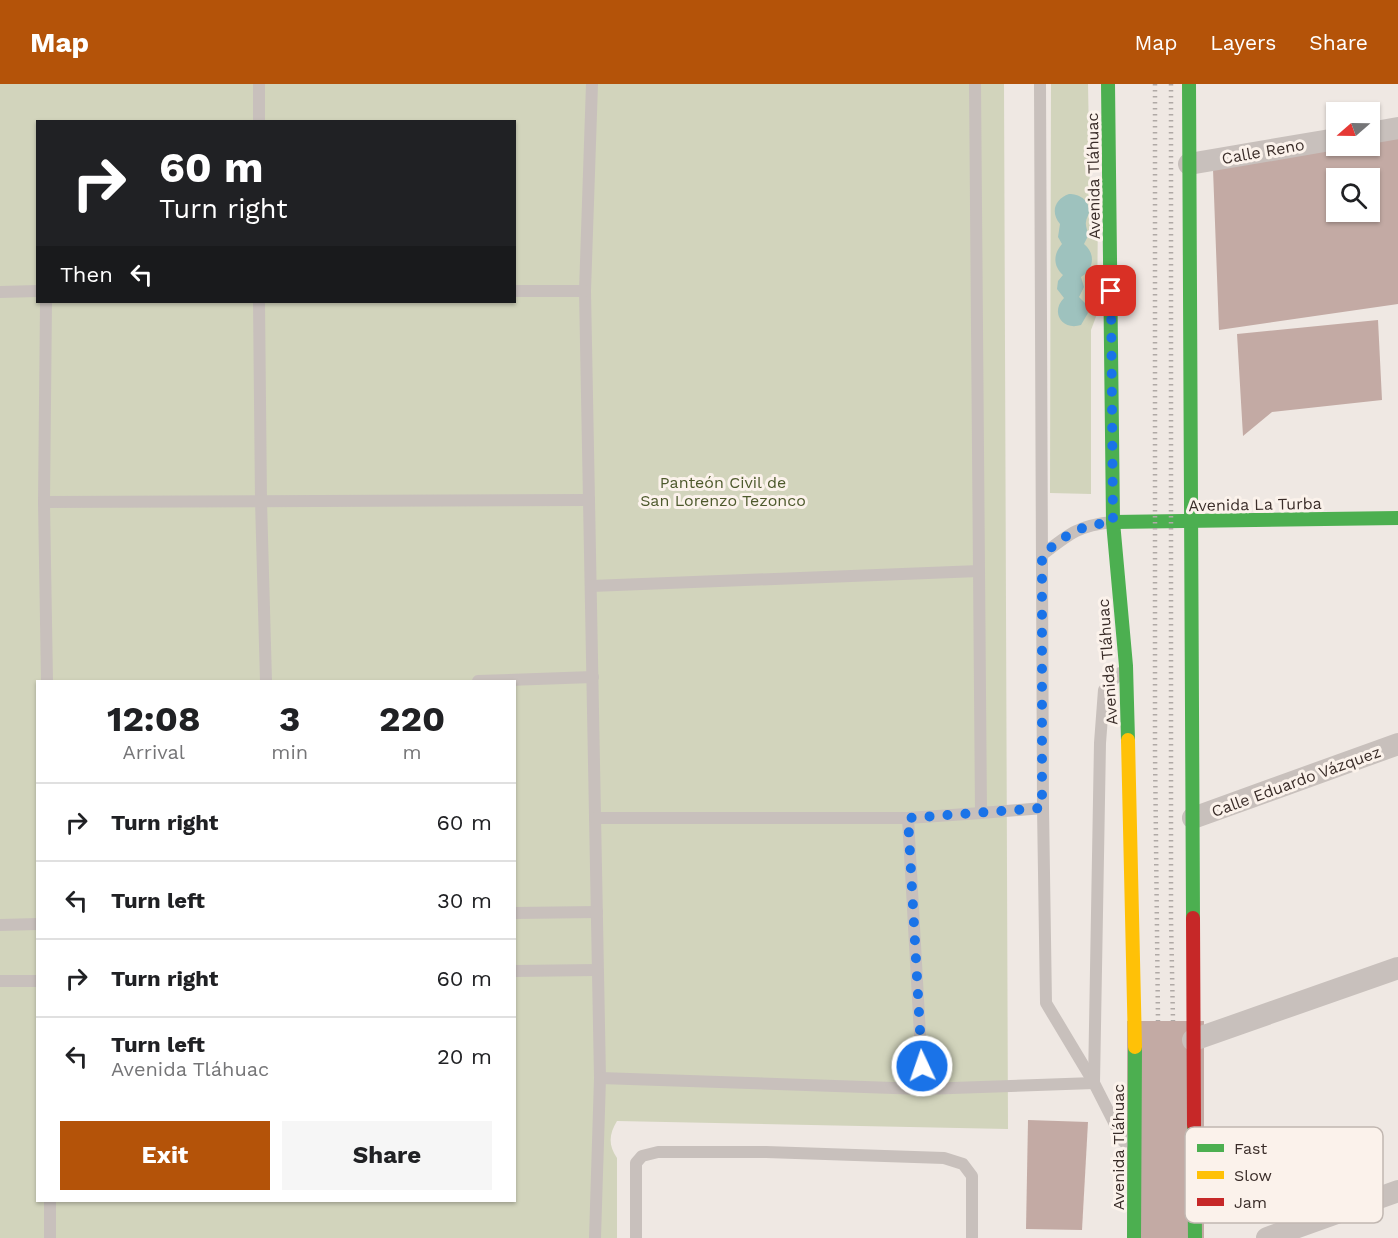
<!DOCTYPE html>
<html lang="en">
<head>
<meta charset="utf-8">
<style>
	:root { --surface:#fff; --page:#f6f6f6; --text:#202124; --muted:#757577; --line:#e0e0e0; --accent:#b45309 }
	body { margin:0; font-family:"Work Sans",sans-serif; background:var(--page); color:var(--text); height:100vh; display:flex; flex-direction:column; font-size:22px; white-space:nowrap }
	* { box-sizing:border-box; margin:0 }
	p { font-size:20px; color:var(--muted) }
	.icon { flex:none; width:33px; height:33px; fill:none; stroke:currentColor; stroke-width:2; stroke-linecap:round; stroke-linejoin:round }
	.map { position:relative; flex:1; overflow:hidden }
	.details { position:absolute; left:36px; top:596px; width:480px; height:522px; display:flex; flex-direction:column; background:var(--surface); border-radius:0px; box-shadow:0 2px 4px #0004 }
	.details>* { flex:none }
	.guide { position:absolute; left:36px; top:36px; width:480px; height:183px; border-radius:0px; box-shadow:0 2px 4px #0004; background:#202124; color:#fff; overflow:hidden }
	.needle { width:39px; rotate:250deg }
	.buttons { position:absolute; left:1326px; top:18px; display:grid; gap:12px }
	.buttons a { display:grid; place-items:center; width:54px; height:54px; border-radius:0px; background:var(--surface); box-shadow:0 2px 4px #0004; font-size:30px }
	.pin { position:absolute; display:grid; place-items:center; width:51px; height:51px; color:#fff; margin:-26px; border-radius:12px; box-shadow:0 3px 9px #0006 }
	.me { position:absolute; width:66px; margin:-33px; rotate:357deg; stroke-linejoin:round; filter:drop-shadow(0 0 4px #0008) }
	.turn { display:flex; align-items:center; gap:21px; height:126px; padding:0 24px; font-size:27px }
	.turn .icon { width:78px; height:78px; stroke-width:2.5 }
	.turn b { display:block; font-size:42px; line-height:51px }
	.then { display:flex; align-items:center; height:57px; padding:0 24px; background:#0003; gap:12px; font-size:22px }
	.eta { display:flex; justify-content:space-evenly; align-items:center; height:102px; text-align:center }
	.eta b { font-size:36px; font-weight:700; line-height:42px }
	.action { display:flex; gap:12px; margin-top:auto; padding:12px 24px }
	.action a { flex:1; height:69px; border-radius:0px; background:var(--accent); color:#fff; font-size:24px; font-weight:700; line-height:69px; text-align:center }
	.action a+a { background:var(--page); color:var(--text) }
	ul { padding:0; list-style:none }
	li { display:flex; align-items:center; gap:18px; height:78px; padding:0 24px; border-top:2px solid var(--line) }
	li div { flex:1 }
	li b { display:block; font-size:22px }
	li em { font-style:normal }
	header { display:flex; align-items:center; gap:36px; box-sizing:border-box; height:84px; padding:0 30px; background:var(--accent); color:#fff }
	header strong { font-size:28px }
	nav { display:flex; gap:33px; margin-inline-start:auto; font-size:21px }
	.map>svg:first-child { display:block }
</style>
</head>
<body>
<header>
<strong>Map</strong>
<nav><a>Map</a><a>Layers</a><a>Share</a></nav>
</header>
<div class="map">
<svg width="1398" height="1154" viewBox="0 0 1398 1154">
	<rect width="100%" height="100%" fill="#efe8e3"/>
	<!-- green -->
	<g fill="#d2d4bc" fill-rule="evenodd">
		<path d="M0 0H1004L1008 1045 617 1037C609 1050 608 1061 617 1074V1154H0ZM38 38H514V218H38ZM38 597H514V1116H38Z"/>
		<path d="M1051 0H1088L1090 109 1098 126 1097 230 1091 246V410L1050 409Z"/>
	</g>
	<!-- water -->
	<path fill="#9ec2be" d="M1069 110C1079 110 1090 116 1089 128 1089 131 1086 134 1086 138 1085 141 1088 147 1088 152L1084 160C1096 170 1094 185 1081 193L1084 203 1079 213 1086 220 1088 229 1081 241C1062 247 1050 228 1064 214L1057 205 1058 197 1063 191C1053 182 1053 170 1062 160L1058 153 1060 140C1050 128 1055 115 1069 110Z"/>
	<!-- building -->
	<g fill="#c3aaa4" fill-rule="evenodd">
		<path d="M1398 54V220L1219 246 1213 85 1353 62H1370V59ZM1336 94H1370V128H1336Z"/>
		<path d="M1378 236 1382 316 1272 328 1243 352 1237 250Z"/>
		<rect x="1127" y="937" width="77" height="217"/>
		<path d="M1028 1036 1088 1038 1082 1146 1026 1145Z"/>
	</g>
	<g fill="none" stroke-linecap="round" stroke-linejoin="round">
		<!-- lane -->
		<g stroke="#c8c0bc" stroke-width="12">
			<path d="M592 0 585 207 600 994 595 1154"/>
			<path d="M1040 0 1043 724 1046 919 1094 999 1124 1058"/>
			<path d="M259 38V0"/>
			<path d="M514 207H585"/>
			<path d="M0 208 38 207"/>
			<path d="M46 218 44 418 47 597"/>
			<path d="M259 218 261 417 266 597"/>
			<path d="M44 418 589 416"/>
			<path d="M1042 471C1069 450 1077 442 1112 438"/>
			<path d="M979 487 981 729 1043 724"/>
			<path d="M591 502 979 487 975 0"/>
			<path d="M478 597 593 593"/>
			<path d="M595 734H908L981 729"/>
			<path d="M908 734 923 1005"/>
			<path d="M514 829 597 828"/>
			<path d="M0 841 38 840"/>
			<path d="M514 887 597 886"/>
			<path d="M0 897H38"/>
			<path d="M600 994 923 1005 1094 999 1100 659 1104 606 1120 589"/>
			<path d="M50 1116V1154"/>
			<path d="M636 1154V1079L642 1072 658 1068H766L944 1074 963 1080 972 1092V1154"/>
		</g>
		<!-- street -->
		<g stroke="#c8c0bc" stroke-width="22">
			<path d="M1370 49 1398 44"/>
			<path d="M1189 80 1336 55"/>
			<path d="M1193 734 1398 660"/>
			<path d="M1193 956 1398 884"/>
			<path d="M1267 1154 1398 1107"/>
		</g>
		<!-- fast -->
		<g stroke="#4caf50" stroke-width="14">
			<path d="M1108 0 1113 438 1126 582 1128 656"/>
			<path d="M1189 0 1193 834"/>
			<path d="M1113 438 1398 434"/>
			<path d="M1194 1041 1195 1154"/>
			<path d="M1134 1154 1135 963"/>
		</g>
		<!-- slow -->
		<path stroke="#ffc107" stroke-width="14" d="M1128 656 1135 963"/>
		<!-- jam -->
		<path stroke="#c62828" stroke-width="14" d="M1193 834 1194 1041"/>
		<!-- rail -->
		<g stroke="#b0a9a6" stroke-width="4.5" stroke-dasharray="1.5 4.5" stroke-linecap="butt">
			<path d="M1155 0V668L1158 937"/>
			<path d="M1171 0V835L1173 937"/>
		</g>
	</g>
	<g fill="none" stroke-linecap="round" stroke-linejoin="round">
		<!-- route -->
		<path stroke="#1a73e8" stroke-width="10" stroke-dasharray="0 18" d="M922 982 908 734 1042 724V471C1069 449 1077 442 1113 438L1111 207"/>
	</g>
	<g text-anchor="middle" stroke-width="6" stroke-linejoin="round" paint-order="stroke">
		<!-- street labels -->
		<g font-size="16" fill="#3a2d29" stroke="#fbf2eb">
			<text transform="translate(1263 67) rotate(-10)" y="6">Calle Reno</text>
			<text transform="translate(1093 92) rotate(-91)" y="6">Avenida Tláhuac</text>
			<text transform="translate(1255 420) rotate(-1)" y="6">Avenida La Turba</text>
			<text transform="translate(1107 578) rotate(-94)" y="6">Avenida Tláhuac</text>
			<text transform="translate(1296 697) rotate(-20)" y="6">Calle Eduardo Vázquez</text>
			<text transform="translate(1118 1063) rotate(-90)" y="6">Avenida Tláhuac</text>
		</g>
		<!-- park labels -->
		<g font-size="16" fill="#4d592c" stroke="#fbf2eb">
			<text x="723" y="404">Panteón Civil de<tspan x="723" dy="18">San Lorenzo Tezonco</tspan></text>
		</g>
	</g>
	<!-- legend -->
	<rect x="1185" y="1043" width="198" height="96" rx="9" fill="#fbf2eb" stroke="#c1b7b1" stroke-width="1.5"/>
	<rect x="1197" y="1060" width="27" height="8" fill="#4caf50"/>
	<rect x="1197" y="1087" width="27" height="8" fill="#ffc107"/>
	<rect x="1197" y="1114" width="27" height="8" fill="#c62828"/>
	<g font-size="16" fill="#3a2d29">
		<text x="1234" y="1070">Fast</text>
		<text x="1234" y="1097">Slow</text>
		<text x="1234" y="1124">Jam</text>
	</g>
</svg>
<div class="buttons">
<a><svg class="needle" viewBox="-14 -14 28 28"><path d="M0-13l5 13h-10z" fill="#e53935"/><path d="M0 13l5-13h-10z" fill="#757577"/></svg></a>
<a><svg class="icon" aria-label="search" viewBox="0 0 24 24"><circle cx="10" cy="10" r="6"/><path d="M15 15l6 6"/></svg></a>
</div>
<div class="pin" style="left:1111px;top:207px;background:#d93025"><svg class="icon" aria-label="arrive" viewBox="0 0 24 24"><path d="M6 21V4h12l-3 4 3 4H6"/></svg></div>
<svg class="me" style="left:922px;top:982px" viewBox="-20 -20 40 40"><circle r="17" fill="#1a73e8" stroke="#fff" stroke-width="3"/><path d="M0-11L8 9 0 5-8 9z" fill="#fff"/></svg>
<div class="guide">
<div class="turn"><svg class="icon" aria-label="right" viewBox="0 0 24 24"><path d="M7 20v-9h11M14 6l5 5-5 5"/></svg><div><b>60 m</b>Turn right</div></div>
<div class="then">Then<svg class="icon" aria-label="left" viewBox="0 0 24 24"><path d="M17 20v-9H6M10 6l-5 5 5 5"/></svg></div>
</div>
<section class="details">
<div class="eta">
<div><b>12:08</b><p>Arrival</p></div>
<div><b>3</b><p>min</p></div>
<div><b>220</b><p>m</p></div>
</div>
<ul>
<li><svg class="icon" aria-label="right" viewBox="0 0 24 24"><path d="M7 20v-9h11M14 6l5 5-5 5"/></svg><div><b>Turn right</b></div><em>60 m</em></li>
<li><svg class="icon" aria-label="left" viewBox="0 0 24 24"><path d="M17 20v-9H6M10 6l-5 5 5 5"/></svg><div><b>Turn left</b></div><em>30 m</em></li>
<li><svg class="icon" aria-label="right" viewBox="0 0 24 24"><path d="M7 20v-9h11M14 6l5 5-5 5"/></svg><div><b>Turn right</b></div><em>60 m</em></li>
<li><svg class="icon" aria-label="left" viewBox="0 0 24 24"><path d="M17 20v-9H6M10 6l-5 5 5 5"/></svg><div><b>Turn left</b><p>Avenida Tláhuac</p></div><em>20 m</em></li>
</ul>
<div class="action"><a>Exit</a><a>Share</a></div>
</section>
</div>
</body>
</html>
